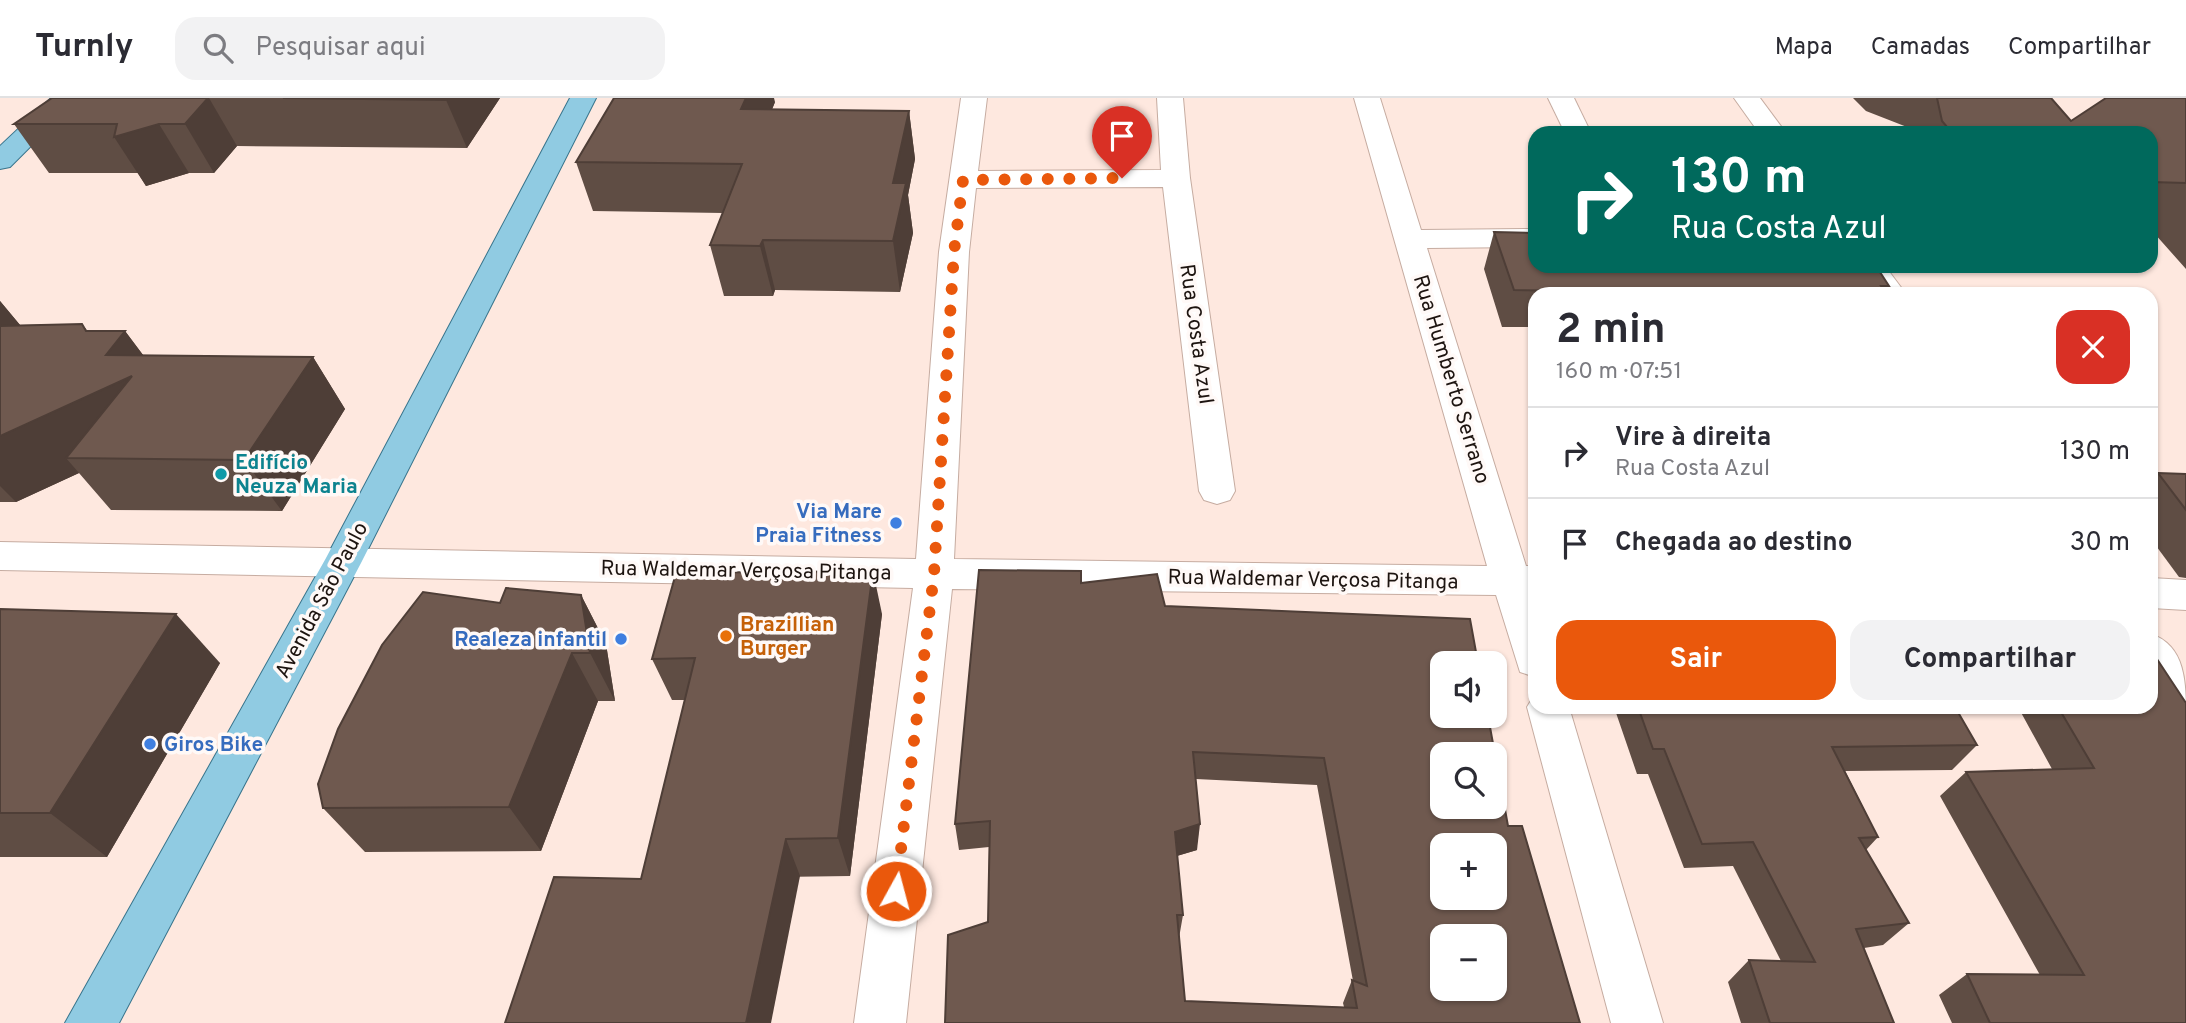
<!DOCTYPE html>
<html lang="pt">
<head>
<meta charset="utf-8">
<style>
	:root { --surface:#fff; --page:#f2f2f3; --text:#2b2b33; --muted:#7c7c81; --line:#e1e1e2; --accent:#ea580c }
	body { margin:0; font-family:Overpass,sans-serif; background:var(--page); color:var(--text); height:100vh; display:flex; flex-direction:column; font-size:26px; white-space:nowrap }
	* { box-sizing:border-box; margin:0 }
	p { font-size:23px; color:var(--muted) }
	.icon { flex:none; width:38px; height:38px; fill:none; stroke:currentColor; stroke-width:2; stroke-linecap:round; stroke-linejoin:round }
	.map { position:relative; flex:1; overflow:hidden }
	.side { position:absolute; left:1528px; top:189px; width:630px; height:427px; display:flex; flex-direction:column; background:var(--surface); border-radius:21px; box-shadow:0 2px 5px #0004 }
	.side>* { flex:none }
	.guide { position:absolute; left:1528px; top:28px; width:630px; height:147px; border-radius:21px; box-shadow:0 2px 5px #0004; background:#00695c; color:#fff; overflow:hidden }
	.fabs { position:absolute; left:1430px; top:553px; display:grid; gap:14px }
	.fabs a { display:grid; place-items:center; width:77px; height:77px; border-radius:14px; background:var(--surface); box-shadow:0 2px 5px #0004; font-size:35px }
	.pin { position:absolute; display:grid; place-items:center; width:60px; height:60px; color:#fff; margin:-72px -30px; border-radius:50% 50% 50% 0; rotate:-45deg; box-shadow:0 0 7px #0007 }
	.pin .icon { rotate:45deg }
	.me { position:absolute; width:77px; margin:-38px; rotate:7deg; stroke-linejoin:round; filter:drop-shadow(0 0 5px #0008) }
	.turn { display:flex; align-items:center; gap:24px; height:147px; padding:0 28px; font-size:32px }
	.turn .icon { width:91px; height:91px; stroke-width:2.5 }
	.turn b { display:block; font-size:49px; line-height:60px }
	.round { display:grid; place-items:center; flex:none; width:74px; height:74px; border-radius:21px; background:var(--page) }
	.head { display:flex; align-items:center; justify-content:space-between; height:119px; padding:0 28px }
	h1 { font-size:42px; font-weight:700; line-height:52px }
	.action { display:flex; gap:14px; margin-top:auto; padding:14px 28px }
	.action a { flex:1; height:80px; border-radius:21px; background:var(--accent); color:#fff; font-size:28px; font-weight:700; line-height:80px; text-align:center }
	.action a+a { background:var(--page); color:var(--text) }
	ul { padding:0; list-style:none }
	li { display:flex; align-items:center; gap:21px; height:91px; padding:0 28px; border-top:2px solid var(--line) }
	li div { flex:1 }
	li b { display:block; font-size:26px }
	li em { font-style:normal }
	header { display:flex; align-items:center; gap:42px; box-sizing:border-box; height:98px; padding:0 35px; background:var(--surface); border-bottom:2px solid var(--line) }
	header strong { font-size:33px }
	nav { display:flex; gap:38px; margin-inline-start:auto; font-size:24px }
	.search { width:490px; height:63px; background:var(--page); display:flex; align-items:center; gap:18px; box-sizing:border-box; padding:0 24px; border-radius:21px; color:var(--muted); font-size:26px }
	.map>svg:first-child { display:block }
</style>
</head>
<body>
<header>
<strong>Turnly</strong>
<div class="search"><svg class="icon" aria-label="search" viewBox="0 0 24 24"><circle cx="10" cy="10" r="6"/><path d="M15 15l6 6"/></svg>Pesquisar aqui</div>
<nav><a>Mapa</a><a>Camadas</a><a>Compartilhar</a></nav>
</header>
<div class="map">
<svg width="2186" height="925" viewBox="0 0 2186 925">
	<rect width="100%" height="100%" fill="#fee8df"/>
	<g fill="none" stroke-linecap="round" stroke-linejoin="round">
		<defs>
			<g id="minor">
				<path d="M961 0H987L978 73 1161 72 1157 0H1183L1190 80 1235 393 1230 402 1217 406 1204 402 1199 393 1163 89 976 90 969 154 954 461 1487 468 1354 0H1380L1421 132 1535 131V149L1427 150 1526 468H1535V579L1520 574 1496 497 952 491 906 925H854L913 490 0 472V444L916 461 939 154Z"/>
				<path d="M1548 0H1574L1591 35H1565Z"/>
				<path d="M1734 0H1760L1786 35H1759Z"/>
				<path d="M1855 168H1885L1906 196H1874Z"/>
				<path d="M2151 480 2186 482V512L2151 510Z"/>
				<path d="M2151 536C2186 548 2186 585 2186 620 2147 606 2151 570 2151 536Z"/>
				<path d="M1535 596V609H1569L1663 925H1611L1527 609Z"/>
			</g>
			<g id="major">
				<path d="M51 0H79L10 69 0 71V48Z"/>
				<path d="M570 0H596L361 465 119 925H65L326 460Z"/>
			</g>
		</defs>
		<!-- minor casing -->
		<use href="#minor" stroke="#c6aca1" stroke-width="2"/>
		<!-- major casing -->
		<use href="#major" stroke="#38748c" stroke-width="2"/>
		<!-- minor -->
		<use href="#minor" fill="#fff" fill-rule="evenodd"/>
		<!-- major -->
		<use href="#major" fill="#90cbe2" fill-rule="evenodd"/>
	</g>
	<!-- wall -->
	<g fill="#5f4d44" fill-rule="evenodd">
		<path d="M52 0H500L467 50 237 48 214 75H189L146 88 138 75H49L14 26Z"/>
		<path d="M1853 0H2051L2071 23 2186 0V171L2154 135H2151V35H1908L1907 29 1866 13Z"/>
		<path d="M775 4 772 11 909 13 915 61 908 97 913 135 900 194 775 192 773 198H724L710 147 723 115 593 113 576 64Z"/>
		<path d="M1532 124H1535V168L1889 188 1886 195V196H1535V229H1502L1484 171 1494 134 1528 135Z"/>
		<path d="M0 203 20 227 82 226 87 233H125L143 257 313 259 345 311 282 413 111 412 79 375 16 404H0Z"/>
		<path d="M2158 375 2186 376V480L2179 479 2151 441V383Z"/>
		<path d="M1081 485 1165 508 1508 728 1580 925H945L988 824 989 749 959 752 955 726ZM1196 681 1317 687 1353 883 1352 882 1343 905 1344 909 1185 903 1179 840 1183 817 1177 758 1197 752Z"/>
		<path d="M581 497 606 546 615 603H598L541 753 365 754 323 710 500 505Z"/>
		<path d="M0 511 220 565 107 759H0Z"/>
		<path d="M882 516 850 778 641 781 685 602H672L652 561Z"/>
		<path d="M1614 609H1955L1977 647 1952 672 1845 673 1878 739 1866 752 1909 825 1883 847 1864 850 1894 925H1741L1728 884 1749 862 1781 863 1733 768 1684 770 1648 676H1637Z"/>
		<path d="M2018 609H2151L2186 925H1952L1939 897 1967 876 2040 877 1940 698 1966 674 2052 671Z"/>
	</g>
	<!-- shaded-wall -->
	<g fill="#4e3e37">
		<path d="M208 0H209L237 48 214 75 185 26Z"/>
		<path d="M447 0H500L467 50 446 2Z"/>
		<path d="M746 0H774L775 4 753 60 741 11Z"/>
		<path d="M909 13 915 61 908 97 913 135 900 194 893 143V85Z"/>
		<path d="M159 26 189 75 146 88 114 39Z"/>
		<path d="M763 142 775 192 773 198 760 148Z"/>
		<path d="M0 203 40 251 0 265Z"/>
		<path d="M82 226 106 257 125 233 164 285 66 360 79 375 16 404 0 388V338L86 233Z"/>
		<path d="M313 259 345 311 282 413 244 362Z"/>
		<path d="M873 473 882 516 850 778 838 740Z"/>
		<path d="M581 497 606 546 615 603 590 555Z"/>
		<path d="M176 516 220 565 107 759 50 715Z"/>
		<path d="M572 555 598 603 541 753 509 709Z"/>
		<path d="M1200 726 1197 752 1173 759 1175 734Z"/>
		<path d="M786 741 800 778 771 925H746Z"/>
	</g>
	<!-- building -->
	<g fill="#6f594f" stroke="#4e3e37" stroke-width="2" fill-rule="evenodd">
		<path d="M52 0H208L185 26H159L114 39 117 26H14Z"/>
		<path d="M283 0H447L446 2Z"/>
		<path d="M614 0H746L741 11 909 13 893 85H906L893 143 763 142 760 148 710 147 742 66 576 64Z"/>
		<path d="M1937 0H2051L2071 23 2106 0H2186V85L2151 84V35H1952L1942 23Z"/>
		<path d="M1494 134 1535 135V168H1876L1889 188H1881L1886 196H1588L1587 193 1514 192Z"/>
		<path d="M82 226 86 233H125L106 257 313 259 244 362 66 360 132 278 0 338V228Z"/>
		<path d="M2158 375 2186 376V412Z"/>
		<path d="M979 472 1081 473V485L1157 476 1165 508 1470 521 1478 565H1442V618H1488L1508 728H1522L1580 925H945L948 837 988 824 990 723 955 726ZM1193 654 1324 660 1367 888 1352 882 1357 910 1185 903 1177 817H1183L1175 734 1200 726ZM1442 656H1494V709H1442ZM1442 747H1494V800H1442ZM1442 838H1494V891H1442Z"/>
		<path d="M873 473 838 740 786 741 746 925H505L554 779 641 781 695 560 652 561 676 475Z"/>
		<path d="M506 490 581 497 590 555H572L509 709 323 710 318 686 338 631 382 547 423 494 500 505Z"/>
		<path d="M0 511 176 516 50 715H0Z"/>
		<path d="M2151 552 2186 605V925H1990L1967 876 2084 877 1966 674 2094 670 2058 609H2151Z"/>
		<path d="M1638 609H1955L1977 647 1832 649 1878 739 1859 740 1909 825 1856 831 1894 925H1770L1749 862 1815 864 1753 744 1702 746 1664 651H1653Z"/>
	</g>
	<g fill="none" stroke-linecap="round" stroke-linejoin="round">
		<!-- route -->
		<path stroke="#ea580c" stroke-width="12" stroke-dasharray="0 21.6" d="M896 793 934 476 954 154 963 82 1122 80"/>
	</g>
	<!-- markers -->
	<circle fill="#0f9aa8" stroke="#fff9f7" stroke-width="2.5" cx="221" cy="376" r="7"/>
	<g fill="#3f7fe0" stroke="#fff9f7" stroke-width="2.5">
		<circle cx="896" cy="425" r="7"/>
		<circle cx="621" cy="541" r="7"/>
		<circle cx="150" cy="646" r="7"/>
	</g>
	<circle fill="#e8710a" stroke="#fff9f7" stroke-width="2.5" cx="726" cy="538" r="7"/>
	<g text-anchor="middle" stroke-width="7" stroke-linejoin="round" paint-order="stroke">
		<!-- street labels -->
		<g font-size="21" fill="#1d1410" stroke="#fff9f7">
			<text transform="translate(1197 236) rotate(82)" y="7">Rua Costa Azul</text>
			<text transform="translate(1452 281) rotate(73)" y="7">Rua Humberto Serrano</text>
			<text transform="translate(746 472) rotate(1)" y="7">Rua Waldemar Verçosa Pitanga</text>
			<text transform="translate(1313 481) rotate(1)" y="7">Rua Waldemar Verçosa Pitanga</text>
			<text transform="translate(321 502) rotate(-62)" y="7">Avenida São Paulo</text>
		</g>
		<!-- culture labels -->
		<g font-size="21" font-weight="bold" fill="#0d838f" stroke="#fff9f7" text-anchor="start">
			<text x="235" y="371">Edifício<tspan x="235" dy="24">Neuza Maria</tspan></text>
		</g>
		<!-- shop labels -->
		<g font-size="21" font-weight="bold" fill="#366cbe" stroke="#fff9f7" text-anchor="end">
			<text x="882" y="420">Via Mare<tspan x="882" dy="24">Praia Fitness</tspan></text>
			<text x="607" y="548">Realeza infantil</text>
			<text x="164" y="653" text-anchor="start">Giros Bike</text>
		</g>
		<!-- food labels -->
		<g font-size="21" font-weight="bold" fill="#c56008" stroke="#fff9f7" text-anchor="start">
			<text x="740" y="533">Brazillian<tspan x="740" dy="24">Burger</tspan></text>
		</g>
	</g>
</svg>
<div class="fabs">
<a><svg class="icon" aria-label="sound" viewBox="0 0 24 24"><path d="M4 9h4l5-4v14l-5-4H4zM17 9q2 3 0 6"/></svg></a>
<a><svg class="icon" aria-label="search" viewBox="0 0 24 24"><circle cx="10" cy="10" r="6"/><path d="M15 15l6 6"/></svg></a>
<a>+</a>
<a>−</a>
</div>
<div class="pin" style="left:1122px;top:80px;background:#d93025"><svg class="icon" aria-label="arrive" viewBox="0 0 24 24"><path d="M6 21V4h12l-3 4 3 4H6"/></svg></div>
<svg class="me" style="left:896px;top:793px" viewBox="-20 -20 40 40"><circle r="17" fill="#ea580c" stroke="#fff" stroke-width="3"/><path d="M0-11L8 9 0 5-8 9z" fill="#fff"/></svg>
<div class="guide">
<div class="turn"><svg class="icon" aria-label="right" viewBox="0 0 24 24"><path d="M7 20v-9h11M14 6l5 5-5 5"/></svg><div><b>130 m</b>Rua Costa Azul</div></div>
</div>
<section class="side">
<div class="head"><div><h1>2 min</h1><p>160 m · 07:51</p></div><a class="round" style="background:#d93025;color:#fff"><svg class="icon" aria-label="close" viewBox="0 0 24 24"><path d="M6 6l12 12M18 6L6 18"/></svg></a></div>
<ul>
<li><svg class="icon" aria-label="right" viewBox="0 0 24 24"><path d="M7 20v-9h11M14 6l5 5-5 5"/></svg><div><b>Vire à direita</b><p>Rua Costa Azul</p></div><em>130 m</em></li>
<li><svg class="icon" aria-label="arrive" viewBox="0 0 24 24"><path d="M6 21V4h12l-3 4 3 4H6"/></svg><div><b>Chegada ao destino</b></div><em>30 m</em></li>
</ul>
<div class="action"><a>Sair</a><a>Compartilhar</a></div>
</section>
</div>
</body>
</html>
